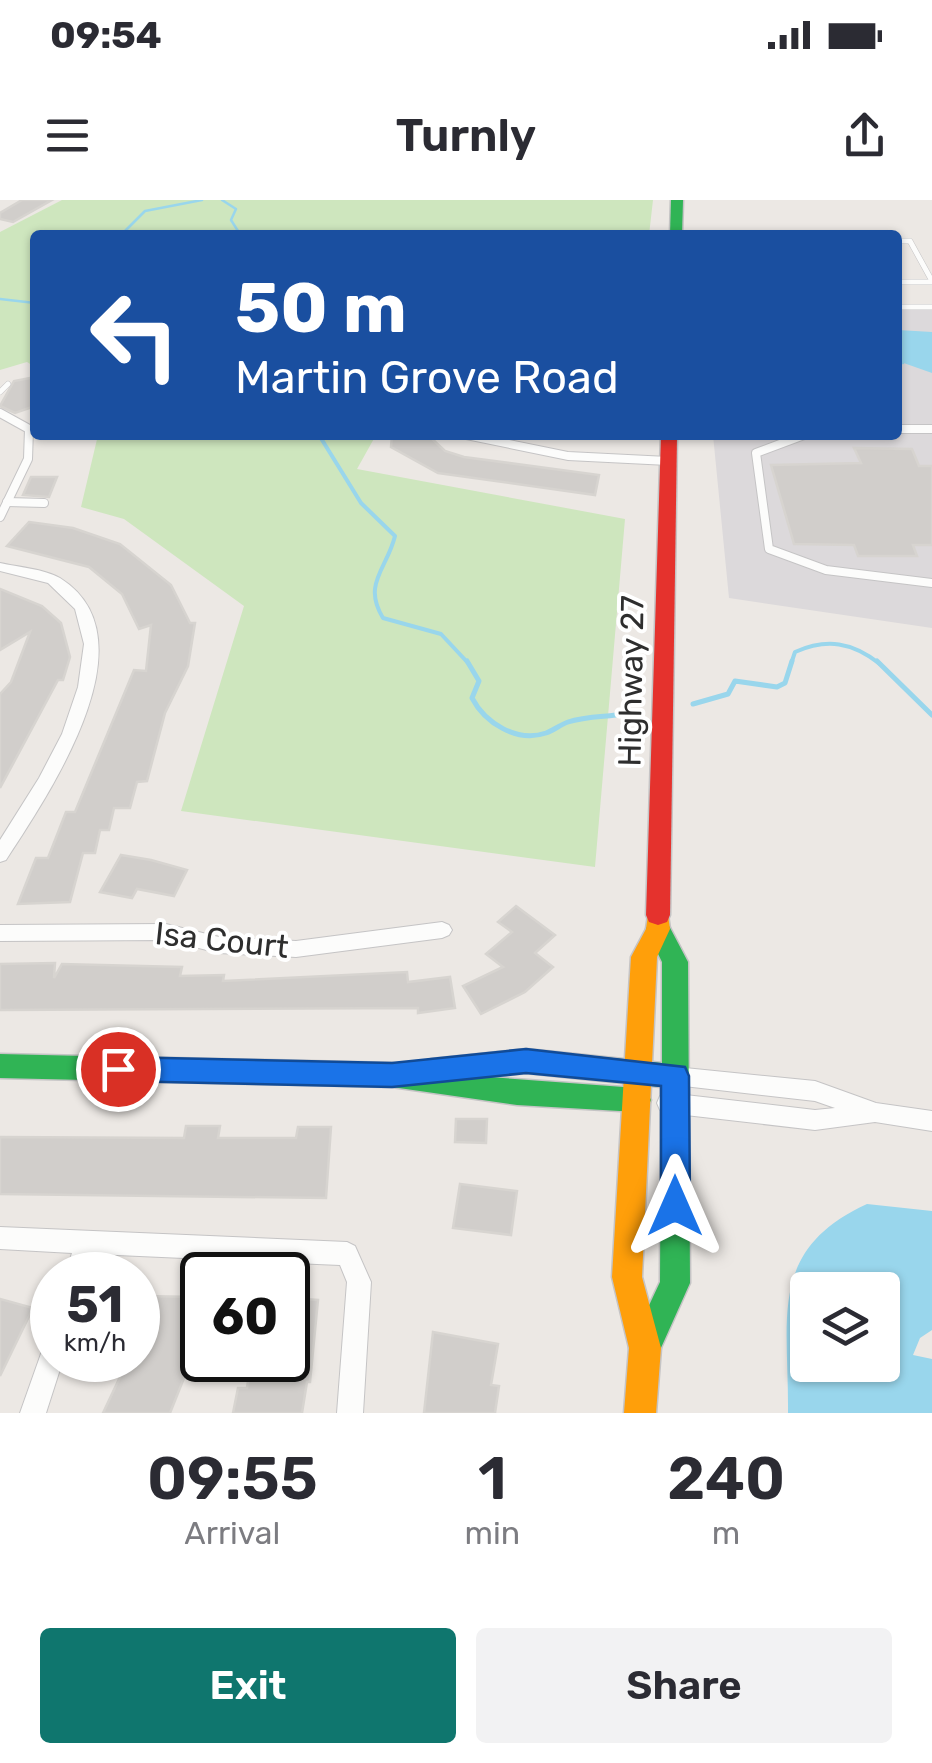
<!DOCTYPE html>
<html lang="en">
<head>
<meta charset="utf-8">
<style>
	:root { --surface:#fff; --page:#f2f2f3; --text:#2b2b33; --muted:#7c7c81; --accent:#0f766e }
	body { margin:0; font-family:Rubik,sans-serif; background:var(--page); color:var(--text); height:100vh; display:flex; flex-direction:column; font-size:38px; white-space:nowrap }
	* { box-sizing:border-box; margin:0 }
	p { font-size:32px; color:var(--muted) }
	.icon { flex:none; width:55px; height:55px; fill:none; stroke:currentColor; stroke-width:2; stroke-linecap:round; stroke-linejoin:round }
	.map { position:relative; height:1213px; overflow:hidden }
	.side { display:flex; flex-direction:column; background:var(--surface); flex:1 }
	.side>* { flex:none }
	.top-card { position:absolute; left:30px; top:30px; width:872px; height:210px; border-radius:10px; box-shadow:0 2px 8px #0004; background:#1a4fa0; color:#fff; overflow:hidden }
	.fabs { position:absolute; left:790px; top:1072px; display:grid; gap:20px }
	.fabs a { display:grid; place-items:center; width:110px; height:110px; border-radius:10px; background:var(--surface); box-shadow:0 2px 8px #0004; font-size:50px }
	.speed { position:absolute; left:30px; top:1052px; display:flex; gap:20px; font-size:50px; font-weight:700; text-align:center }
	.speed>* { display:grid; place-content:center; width:130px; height:130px; border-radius:50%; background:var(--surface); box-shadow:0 2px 8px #0004; line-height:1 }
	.speed small { font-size:25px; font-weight:400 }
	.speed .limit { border:5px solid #111; border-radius:15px; background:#fff; color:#111 }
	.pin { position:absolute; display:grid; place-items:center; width:85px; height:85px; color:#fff; margin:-42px; border:5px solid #fff; border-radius:50%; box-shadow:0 2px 10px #0007 }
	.me { position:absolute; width:110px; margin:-55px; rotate:0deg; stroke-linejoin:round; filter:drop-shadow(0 0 8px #0008) }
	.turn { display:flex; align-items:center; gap:35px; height:210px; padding:0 40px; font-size:45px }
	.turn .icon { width:130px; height:130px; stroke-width:2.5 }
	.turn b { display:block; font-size:70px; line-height:85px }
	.eta { display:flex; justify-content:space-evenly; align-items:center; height:170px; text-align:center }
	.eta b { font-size:60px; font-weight:600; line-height:70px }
	.action { display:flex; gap:20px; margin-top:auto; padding:20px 40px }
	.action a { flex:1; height:115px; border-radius:10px; background:var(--accent); color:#fff; font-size:40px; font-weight:600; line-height:115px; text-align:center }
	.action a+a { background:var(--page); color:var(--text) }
	.status { display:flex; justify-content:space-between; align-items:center; height:70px; padding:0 50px; background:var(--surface); direction:ltr }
	.status svg { height:28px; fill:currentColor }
	header { display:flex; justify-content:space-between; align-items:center; height:130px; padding:0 40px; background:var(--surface); font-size:45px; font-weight:600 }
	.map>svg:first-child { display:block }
</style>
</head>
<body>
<div class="status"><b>09:54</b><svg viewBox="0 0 49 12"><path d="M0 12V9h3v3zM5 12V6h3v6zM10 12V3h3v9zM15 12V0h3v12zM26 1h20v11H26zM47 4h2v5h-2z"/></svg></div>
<header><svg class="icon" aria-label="menu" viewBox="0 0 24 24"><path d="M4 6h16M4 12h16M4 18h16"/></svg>Turnly<svg class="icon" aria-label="share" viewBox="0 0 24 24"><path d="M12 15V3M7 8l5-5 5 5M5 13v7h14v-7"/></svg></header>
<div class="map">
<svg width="932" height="1213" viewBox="0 0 932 1213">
	<rect width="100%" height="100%" fill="#ece8e4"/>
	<!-- industrial -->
	<path fill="#dcd9db" d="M898 105 932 106V428L729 398 713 235H898Z"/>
	<!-- green -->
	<g fill="#cee6be">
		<path d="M62 0H653L649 35H35V167L27 162 0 170V32Z"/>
		<path d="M98 235H376L357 269 625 319 595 667 181 611 244 406 124 319 81 307Z"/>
	</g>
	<!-- water -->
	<g fill="#99d6ec" fill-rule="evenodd">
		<path d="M898 130 932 132V173L898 161Z"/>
		<path d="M867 1004 932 1011V1130L920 1138 913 1155 932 1159V1213H788C789 1118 767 1050 867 1004ZM808 1090H882V1165H808Z"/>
	</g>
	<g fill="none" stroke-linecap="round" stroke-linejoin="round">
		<!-- stream-far2 -->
		<g stroke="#99d6ec" stroke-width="2.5">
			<path d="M222 0 236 9 231 20 238 31 233 35"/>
			<path d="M121 35 145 11 202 0"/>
			<path d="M0 99 35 103"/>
			<path d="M898 163H903"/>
		</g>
		<!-- stream-far1 -->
		<g stroke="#99d6ec" stroke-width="4">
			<path d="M319 235 361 303 395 336C387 369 362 384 383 418L441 434 469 464"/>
			<path d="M791 464 795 452C827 438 852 442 880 464"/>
		</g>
		<!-- stream -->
		<g stroke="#99d6ec" stroke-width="5">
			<path d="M467 461 479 481 472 498C485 523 517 543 546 533 554 530 560 525 568 522 586 516 606 517 624 514"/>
			<path d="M877 461 932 515"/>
			<path d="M693 504 728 494 735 481 777 487 785 483 792 461"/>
		</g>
	</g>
	<!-- building -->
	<g fill="#d1cecb" stroke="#d7d4d0" stroke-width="2.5">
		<path d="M22 0H52L13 22 0 19V13Z"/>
		<path d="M35 177V206L15 213 0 206 14 181Z"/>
		<path d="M392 235H428L445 251 464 257 599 275 595 295 438 273 391 247Z"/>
		<path d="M854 248 912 249 919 266H932V345H913L917 356H858L854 345 794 344 771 265 861 263Z"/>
		<path d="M31 277H57L49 297 23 295Z"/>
		<path d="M29 322 73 328 120 344 171 385 190 423H195L188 466 165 513 147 581 137 582 130 608H114L109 630H100L95 653H83L70 702 18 704 36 658H48L66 612H75L134 470 146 471 151 425 139 429 122 394 89 367 7 346Z"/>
		<path d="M0 389 42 406 61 423 70 457 63 480H58L0 588V494L11 482 30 432 0 450Z"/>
		<path d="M121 655 151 660 187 670 174 696 137 689 132 698 100 692Z"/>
		<path d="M516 706 555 735 535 753 553 767 525 792 481 814 463 786 503 767 486 754 512 732 498 722Z"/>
		<path d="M55 763 54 778 62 764 182 767 180 776 224 775 223 781 407 772 408 782 450 777 455 808 418 813V808L0 810V764Z"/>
		<path d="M456 919H487L486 943 455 942Z"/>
		<path d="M186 926H220L218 938H296L298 927H331L326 998 0 994V937L184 938Z"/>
		<path d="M460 984 517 991 511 1035 453 1028Z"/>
		<path d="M142 1096 197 1097 189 1146 196 1148 170 1213H103L128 1160H138Z"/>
		<path d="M288 1098 318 1100 310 1182H307L302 1213H233L238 1188H247L251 1160H288Z"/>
		<path d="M0 1099 33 1108 0 1176Z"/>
		<path d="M433 1132 498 1144 491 1185 499 1186 495 1213H424Z"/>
	</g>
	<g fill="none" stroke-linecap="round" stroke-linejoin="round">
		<defs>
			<g id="lane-far1">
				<path d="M898 41H910L932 81"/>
				<path d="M898 82H932"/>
				<path d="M898 107H932"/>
				<path d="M0 192 8 184"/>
			</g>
			<g id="lane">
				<path d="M0 213 29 229 28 259 0 317"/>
				<path d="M898 229H932"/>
				<path d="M804 235 756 253 769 349 826 370 932 383"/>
				<path d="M7 302 44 303"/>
			</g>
			<g id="street">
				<path d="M460 235H485L568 252 668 257 675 261 668 265 568 260 466 239Z"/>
				<path d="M0 363C18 367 44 369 60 378 156 438 48 595 6 660L0 662V640L39 578 62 534 78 487 84 444 75 409 48 383 0 371Z"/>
				<path d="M442 722 449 725 452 730 449 735 442 738 296 757 219 753 166 740 0 741V725L166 724 219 737 296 741Z"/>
				<path d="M675 867 815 881 876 903 932 911V931L875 922 815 930 668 913 660 910 657 903 660 896 668 893 815 910 835 908 815 901 675 885 668 883 665 876 668 869Z"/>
				<path d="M0 1027 347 1042 355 1046 371 1082 363 1213H337L347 1082 340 1065 95 1054 89 1075H65L72 1053 0 1049Z"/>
				<path d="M52 1145V1160H63L46 1213H20L43 1148Z"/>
			</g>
			<g id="fast">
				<path d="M671 0H683L682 35H670Z"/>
				<path d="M658 719 667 722 688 762 690 1083 656 1159 645 1164 634 1159 629 1148 660 1082 661 887 526 873 489 877 637 888 647 891 651 900 647 909 637 912 517 905 392 887 0 878V854L392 863 419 867 431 859 526 849 662 863V762L646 729 649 722Z"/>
			</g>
			<path id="slow" d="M658 705 667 708 670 729 657 757 642 1077 661 1148 656 1213H624L629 1148 612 1077 631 757 646 729 649 708Z"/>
			<path id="jam" d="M661 235H677L670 715 667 722 658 725 649 722 646 715Z"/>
		</defs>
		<!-- lane-far1 casing -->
		<use href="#lane-far1" stroke="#c5c4c5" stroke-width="6"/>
		<!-- lane casing -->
		<use href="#lane" stroke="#c5c4c5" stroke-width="10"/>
		<!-- street casing -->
		<use href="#street" stroke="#c5c4c5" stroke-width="2"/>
		<!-- fast casing -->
		<use href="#fast" stroke="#c5c4c5" stroke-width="3"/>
		<!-- slow casing -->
		<use href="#slow" stroke="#c5c4c5" stroke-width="3"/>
		<!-- jam casing -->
		<use href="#jam" stroke="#c5c4c5" stroke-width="3"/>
		<!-- lane-far1 -->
		<use href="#lane-far1" stroke="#fcfcfb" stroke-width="5"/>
		<!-- lane -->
		<use href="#lane" stroke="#fcfcfb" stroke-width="8"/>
		<!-- street -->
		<use href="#street" fill="#fcfcfb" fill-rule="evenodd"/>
		<!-- fast -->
		<use href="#fast" fill="#30b455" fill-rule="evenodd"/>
		<!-- slow -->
		<use href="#slow" fill="#ff9f0a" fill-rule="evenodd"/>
		<!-- jam -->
		<use href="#jam" fill="#e5322d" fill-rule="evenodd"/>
	</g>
	<!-- route -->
	<path fill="#1a73e8" stroke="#114b97" stroke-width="2.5" d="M526 849 685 867 689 876 690 1006 686 1016 675 1020 665 1016 661 1006V886L526 873 392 887 118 881 108 877 104 869 108 860 118 857 392 863Z"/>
	<g text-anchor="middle" stroke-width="8" stroke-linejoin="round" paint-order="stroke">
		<!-- street labels -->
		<g font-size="32" fill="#2e2e2e" stroke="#fff">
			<text transform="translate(631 481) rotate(-89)" y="11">Highway 27</text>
			<text transform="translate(222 740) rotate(6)" y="11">Isa Court</text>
		</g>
	</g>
</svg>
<div class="fabs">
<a><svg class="icon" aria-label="layers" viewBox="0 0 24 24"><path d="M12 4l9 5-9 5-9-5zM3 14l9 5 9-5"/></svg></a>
</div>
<div class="speed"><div>51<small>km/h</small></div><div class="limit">60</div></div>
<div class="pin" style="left:118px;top:869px;background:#d93025"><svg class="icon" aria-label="arrive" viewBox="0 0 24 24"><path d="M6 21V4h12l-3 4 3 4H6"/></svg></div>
<svg class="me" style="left:675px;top:1006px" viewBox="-20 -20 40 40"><path d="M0-17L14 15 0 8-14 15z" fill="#1a73e8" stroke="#fff" stroke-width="4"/></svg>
<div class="top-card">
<div class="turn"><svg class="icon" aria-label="left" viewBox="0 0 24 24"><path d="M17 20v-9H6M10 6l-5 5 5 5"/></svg><div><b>50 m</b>Martin Grove Road</div></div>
</div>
</div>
<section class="side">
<div class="eta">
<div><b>09:55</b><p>Arrival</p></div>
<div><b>1</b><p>min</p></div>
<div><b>240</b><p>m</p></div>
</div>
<div class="action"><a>Exit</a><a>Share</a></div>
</section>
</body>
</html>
